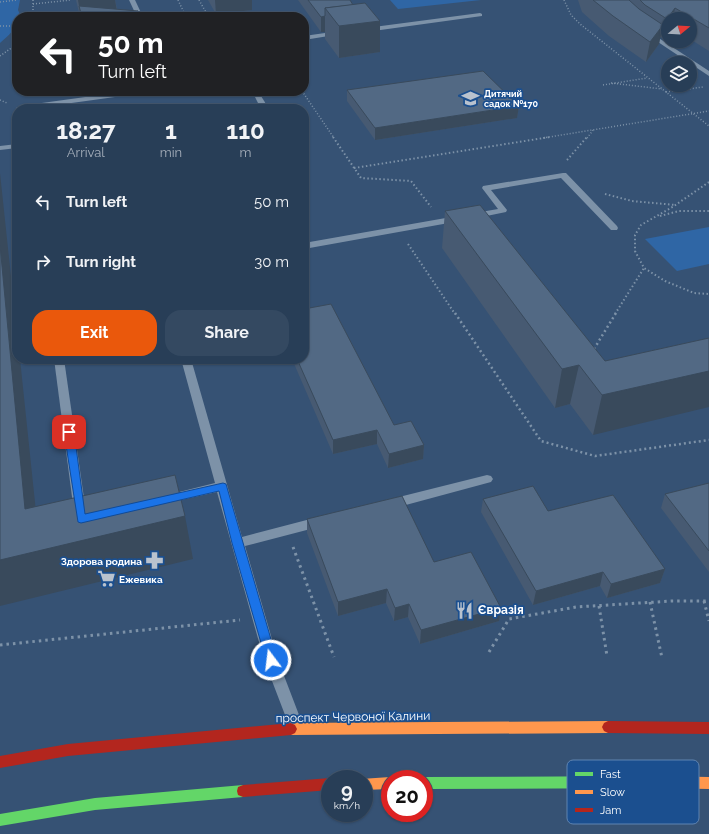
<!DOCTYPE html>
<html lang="en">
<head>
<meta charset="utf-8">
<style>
	:root { --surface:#283e57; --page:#344961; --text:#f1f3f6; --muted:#a5aeba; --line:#44576d; --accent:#ea580c }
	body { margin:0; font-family:Raleway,sans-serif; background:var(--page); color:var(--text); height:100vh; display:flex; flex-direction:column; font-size:15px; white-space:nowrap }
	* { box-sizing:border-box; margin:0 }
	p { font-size:13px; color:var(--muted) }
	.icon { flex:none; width:22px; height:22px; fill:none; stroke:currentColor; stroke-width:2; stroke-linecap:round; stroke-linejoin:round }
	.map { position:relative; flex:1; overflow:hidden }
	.details { position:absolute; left:12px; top:104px; width:297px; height:260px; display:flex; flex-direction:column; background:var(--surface); border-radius:16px; box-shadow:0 1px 3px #0004,0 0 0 1px var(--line) }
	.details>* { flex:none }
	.guide { position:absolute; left:12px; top:12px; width:297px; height:84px; border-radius:16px; box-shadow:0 1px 3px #0004,0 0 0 1px var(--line); background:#202124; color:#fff; overflow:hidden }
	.needle { width:26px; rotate:72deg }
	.tools { position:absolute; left:661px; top:12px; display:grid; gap:8px }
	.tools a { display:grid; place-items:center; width:36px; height:36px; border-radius:50%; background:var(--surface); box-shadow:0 1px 3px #0004,0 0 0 1px var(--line); font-size:20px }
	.speed { position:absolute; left:321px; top:770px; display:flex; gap:8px; font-size:20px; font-weight:700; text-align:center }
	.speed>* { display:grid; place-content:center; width:52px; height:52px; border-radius:50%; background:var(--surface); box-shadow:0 1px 3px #0004,0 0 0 1px var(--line); line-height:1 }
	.speed small { font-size:10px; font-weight:400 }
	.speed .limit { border:6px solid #d22; background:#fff; color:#111 }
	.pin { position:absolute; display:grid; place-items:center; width:34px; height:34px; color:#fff; margin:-17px; border-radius:8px; box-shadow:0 2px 6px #0006 }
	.me { position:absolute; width:44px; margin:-22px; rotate:345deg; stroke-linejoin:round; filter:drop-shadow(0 0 3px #0008) }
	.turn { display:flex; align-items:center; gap:14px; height:84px; padding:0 20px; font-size:18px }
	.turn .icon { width:52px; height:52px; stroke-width:2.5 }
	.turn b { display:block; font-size:28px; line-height:34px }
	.eta { display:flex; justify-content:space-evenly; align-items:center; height:68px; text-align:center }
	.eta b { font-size:24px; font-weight:700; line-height:28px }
	.button { display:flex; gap:8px; margin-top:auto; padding:8px 20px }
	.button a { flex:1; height:46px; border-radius:16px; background:var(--accent); color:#fff; font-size:16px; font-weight:700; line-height:46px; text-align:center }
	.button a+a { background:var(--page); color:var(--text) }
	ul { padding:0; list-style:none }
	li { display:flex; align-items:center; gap:12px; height:60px; padding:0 20px }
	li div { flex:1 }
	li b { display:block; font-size:15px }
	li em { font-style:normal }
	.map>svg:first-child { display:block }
</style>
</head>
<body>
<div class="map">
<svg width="709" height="834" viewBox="0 0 709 834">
	<rect width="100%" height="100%" fill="#365274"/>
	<!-- green -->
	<g fill="#2f66a5">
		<path d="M0 0H20L18 10 21 17H17C17 29 9 35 0 43Z"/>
		<path d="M390 0H481L398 9Z"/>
		<path d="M709 227V264L677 271 645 239Z"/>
	</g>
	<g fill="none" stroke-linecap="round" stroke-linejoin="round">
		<!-- path-far3 -->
		<g stroke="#7d92a8" stroke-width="1.5" stroke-dasharray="1 2" stroke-linecap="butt">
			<path d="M33 0V17"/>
			<path d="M178 0 186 17"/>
			<path d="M199 0 208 16"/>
			<path d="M564 0 571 15 580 24 709 126"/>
			<path d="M0 2 16 0"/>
			<path d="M33 4 71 0"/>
			<path d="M0 26H17"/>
			<path d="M0 56 17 44"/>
			<path d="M611 83 662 89"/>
			<path d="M603 85 647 78"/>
			<path d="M302 91 334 138"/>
			<path d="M666 92 703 87"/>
			<path d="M0 100 7 103"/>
			<path d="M543 138 709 111"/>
			<path d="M587 138 594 129"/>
		</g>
		<!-- path-far2 -->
		<g stroke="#7d92a8" stroke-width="2" stroke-dasharray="1.5 2.5" stroke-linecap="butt">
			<path d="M333 137 361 178 411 181 431 207"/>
			<path d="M567 160 587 137"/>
			<path d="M354 168 550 137"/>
			<path d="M709 182 674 206 641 225 635 235V251L644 268 665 281 694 293 709 294"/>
			<path d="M605 194 632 201 675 205"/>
			<path d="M660 216 679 211H709"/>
			<path d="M408 244 455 314"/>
			<path d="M615 314 644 268"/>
		</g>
		<!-- path-far1 -->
		<g stroke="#7d92a8" stroke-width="2.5" stroke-dasharray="2 3" stroke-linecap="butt">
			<path d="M455 313 541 441 595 456 709 440"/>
			<path d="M594 349 616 313"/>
		</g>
		<!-- path -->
		<g stroke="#7d92a8" stroke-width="3" stroke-dasharray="2.5 4" stroke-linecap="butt">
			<path d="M293 547 334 657"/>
			<path d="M704 601 709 621"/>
			<path d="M650 602 662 658"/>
			<path d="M599 606 607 656"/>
			<path d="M0 645 240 620"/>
			<path d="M489 652 509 619 576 607 672 601H709"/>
		</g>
		<!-- lane -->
		<g fill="#7d92a8" fill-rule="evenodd">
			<path d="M129 0H135L143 17H137Z"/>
			<path d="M480 13 482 14V16L366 32 363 30 366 28Z"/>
			<path d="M339 31 342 33 341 34 304 40V36Z"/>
			<path d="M648 31 709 71V76L646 34 645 33Z"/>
			<path d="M129 91H147L144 93 28 109 16 108 20 106Z"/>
			<path d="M252 91H258L269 109H261Z"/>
			<path d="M17 144V148L0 150V146Z"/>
			<path d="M563 173H566L617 226 618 228 617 230H611L561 178 491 190 507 210 506 212 472 219 468 216 469 214 498 209 482 188 483 186Z"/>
			<path d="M457 216 460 217 461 219 460 221 304 249V243Z"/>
			<path d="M54 359H64L86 512 84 515 80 517 76 515 74 512Z"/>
			<path d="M181 359H191L242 537 322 516 326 518 328 521 326 524 322 526 245 546 278 660 304 728 302 733 297 735 292 733 290 728 264 660 217 492 167 503 163 502 161 499 163 496 215 483Z"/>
			<path d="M487 475 491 476 493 479 491 482 391 509 387 507 385 504 387 501 391 499Z"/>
		</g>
		<!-- fast -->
		<g fill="#63d668" fill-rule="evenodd">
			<path d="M657 776 661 778 663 782 661 786 657 788 424 789V779H419L424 777Z"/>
			<path d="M243 785 248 787 249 791 248 795 243 797 95 810 0 826V814L95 798Z"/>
		</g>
		<!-- slow -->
		<g fill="#ff974d" fill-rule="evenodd">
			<path d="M608 721 612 723 614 727 612 731 608 733 291 735 287 733 285 729 287 725 291 723Z"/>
			<path d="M657 776 709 777V789L657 788 653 786 651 782 653 778Z"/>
			<path d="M390 777 395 779H390V789L364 790V779H361Z"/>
		</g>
		<!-- jam -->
		<g fill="#b3261e" fill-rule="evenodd">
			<path d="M608 721 709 722V734L608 733 604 731 602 727 604 723Z"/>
			<path d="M291 723 295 725 297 729 295 733 291 735 68 756 0 768V756L68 744Z"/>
			<path d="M330 778 333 779H330V790L243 797 238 795 237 791 238 787 243 785Z"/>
		</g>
	</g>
	<!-- wall -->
	<g fill="#475a72">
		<path d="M76 0H115L117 9 139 17H80Z"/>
		<path d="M208 0H252V10L216 14Z"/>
		<path d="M298 0H350L353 5 380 21V52L339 58 325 39V32H321Z"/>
		<path d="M578 0H709V51L690 39V19H668L663 38 660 37 659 44 646 62 609 36 582 12Z"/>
		<path d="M347 90 519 106 517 118 375 140 347 101Z"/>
		<path d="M445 211 605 361 709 338 593 435 570 404 555 408 442 248Z"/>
		<path d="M292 359H304L394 425 424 445 423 459 388 468 377 444 333 454Z"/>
		<path d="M709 483V572L661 508 665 494Z"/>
		<path d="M483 499 548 511 665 569 660 583 607 598 600 586 533 605 481 512Z"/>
		<path d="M307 519 434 562 501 608 499 621 420 644 408 617 394 621 386 603 338 616 307 533Z"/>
	</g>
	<!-- shaded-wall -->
	<g fill="#394a5c">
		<path d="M78 0H115L118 17 79 6 82 17H81Z"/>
		<path d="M215 0H252V10L216 14Z"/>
		<path d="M675 8 673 19H668V31L663 38 667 19Z"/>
		<path d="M138 11 139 17H121Z"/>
		<path d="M325 16V32H321V17Z"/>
		<path d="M380 21V52L339 58V26Z"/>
		<path d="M663 25 659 44 646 62 650 42Z"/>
		<path d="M519 106 517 118 375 140V128Z"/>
		<path d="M0 173 17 333V359H20L40 550 185 516 193 559 0 606Z"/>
		<path d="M579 365 570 404 555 408 562 369Z"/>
		<path d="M709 371V407L593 435 602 395Z"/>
		<path d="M377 430V444L333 454V440Z"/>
		<path d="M424 445 423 459 388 468 389 454Z"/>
		<path d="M665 569 660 583 607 598 611 584Z"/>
		<path d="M603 572 600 586 533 605 536 591Z"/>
		<path d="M387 589 386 603 338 616V602Z"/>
		<path d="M409 604 408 617 394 621 395 608Z"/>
		<path d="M501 608 499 621 420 644 421 630Z"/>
	</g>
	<!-- building -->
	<g fill="#526984" stroke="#394a5c">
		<path d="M308 0H350L353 5 325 8V16L321 17Z"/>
		<path d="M593 0H629L639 9 663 25 650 42 613 16Z"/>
		<path d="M640 0H709V28L675 8 667 19 645 5Z"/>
		<path d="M365 3 380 21 339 26 325 8Z"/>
		<path d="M79 6 138 11 121 17H82Z"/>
		<path d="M483 71 519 106 375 128 347 90Z"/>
		<path d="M480 205 605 361 709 338V371L602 395 579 365 562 369 445 211Z"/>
		<path d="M0 245 25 509 175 475 185 516 0 560Z"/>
		<path d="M331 304 394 425 411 421 424 445 389 454 377 430 333 440 297 359H304V309Z"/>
		<path d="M709 483V551L665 494Z"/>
		<path d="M533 486 548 511 613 495 665 569 611 584 603 572 536 591 483 499Z"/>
		<path d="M402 496 434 562 471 552 501 608 421 630 409 604 395 608 387 589 338 602 307 519Z"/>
	</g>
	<!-- route -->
	<path fill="#1a73e8" stroke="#114b97" d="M69 429 74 432 85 514 223 483 226 484 277 660 275 663 271 665 267 663 266 660 232 543 219 491 81 523 78 522 64 432Z"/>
	<!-- icons -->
	<defs>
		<symbol id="school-bare" viewBox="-9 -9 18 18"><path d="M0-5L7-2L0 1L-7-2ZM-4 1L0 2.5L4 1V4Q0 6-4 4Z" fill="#b9c2ce" stroke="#1b4f8f" stroke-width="2.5" paint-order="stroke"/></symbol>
		<symbol id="pharmacy-bare" viewBox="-9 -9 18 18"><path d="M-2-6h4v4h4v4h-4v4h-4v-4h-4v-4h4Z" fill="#b9c2ce" stroke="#1b4f8f" stroke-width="2.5" paint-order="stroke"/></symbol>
		<symbol id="supermarket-bare" viewBox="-9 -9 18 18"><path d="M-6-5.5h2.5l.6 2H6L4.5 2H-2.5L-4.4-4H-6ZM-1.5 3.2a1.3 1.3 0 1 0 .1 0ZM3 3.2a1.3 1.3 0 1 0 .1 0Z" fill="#b9c2ce" stroke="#1b4f8f" stroke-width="2.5" paint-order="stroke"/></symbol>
		<symbol id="restaurant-bare" viewBox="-9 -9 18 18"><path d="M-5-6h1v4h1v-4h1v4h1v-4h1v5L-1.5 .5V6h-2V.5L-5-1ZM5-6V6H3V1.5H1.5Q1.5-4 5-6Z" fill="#b9c2ce" stroke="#1b4f8f" stroke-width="2.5" paint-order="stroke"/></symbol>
	</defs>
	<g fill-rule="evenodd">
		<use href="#school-bare" x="458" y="86" width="25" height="25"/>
		<use href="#pharmacy-bare" x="142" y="548" width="25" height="25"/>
		<use href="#supermarket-bare" x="94" y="566" width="25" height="25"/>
		<use href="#restaurant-bare" x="452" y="598" width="25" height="25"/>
	</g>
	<g text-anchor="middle" stroke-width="3.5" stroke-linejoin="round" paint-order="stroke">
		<!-- far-poi labels -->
		<g font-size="9" font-weight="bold" fill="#fff" stroke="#1b4f8f" text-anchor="start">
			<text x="484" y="97">Дитячий<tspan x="484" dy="10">садок №170</tspan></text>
		</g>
		<!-- poi labels -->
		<g font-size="10" font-weight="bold" fill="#fff" stroke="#1b4f8f" text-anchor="end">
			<text x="142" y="565">Здорова родина</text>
			<text x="119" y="583" text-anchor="start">Ежевика</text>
		</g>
		<!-- near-poi labels -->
		<g font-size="12" font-weight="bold" fill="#fff" stroke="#1b4f8f" text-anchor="start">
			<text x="478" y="614">Євразія</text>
		</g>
		<!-- near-street labels -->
		<g font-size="12" fill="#fff" stroke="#1b4f8f">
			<text transform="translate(353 717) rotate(-1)" y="4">проспект Червоної Калини</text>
		</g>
	</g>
	<!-- legend -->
	<rect x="567" y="760" width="132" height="64" rx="6" fill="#1b4f8f" stroke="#5f84b1" stroke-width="1"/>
	<rect x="575" y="772" width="18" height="4" fill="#63d668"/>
	<rect x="575" y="790" width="18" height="4" fill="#ff974d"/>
	<rect x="575" y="808" width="18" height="4" fill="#b3261e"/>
	<g font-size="11" fill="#fff">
		<text x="600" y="778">Fast</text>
		<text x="600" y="796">Slow</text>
		<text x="600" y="814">Jam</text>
	</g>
</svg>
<div class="tools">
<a><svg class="needle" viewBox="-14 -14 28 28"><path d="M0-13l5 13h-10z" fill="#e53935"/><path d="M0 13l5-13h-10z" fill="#a5aeba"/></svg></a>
<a><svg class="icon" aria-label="layers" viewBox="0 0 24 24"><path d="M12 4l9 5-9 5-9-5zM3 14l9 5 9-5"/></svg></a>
</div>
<div class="speed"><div>9<small>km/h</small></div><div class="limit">20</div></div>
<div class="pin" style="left:69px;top:432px;background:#d93025"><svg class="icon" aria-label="arrive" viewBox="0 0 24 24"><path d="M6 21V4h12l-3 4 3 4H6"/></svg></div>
<svg class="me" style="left:271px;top:660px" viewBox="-20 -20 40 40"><circle r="17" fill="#1a73e8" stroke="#fff" stroke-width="3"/><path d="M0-11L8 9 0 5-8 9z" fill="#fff"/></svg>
<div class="guide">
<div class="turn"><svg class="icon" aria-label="left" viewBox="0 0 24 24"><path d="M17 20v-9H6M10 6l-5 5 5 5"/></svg><div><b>50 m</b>Turn left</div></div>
</div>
<section class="details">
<div class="eta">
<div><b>18:27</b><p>Arrival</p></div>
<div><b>1</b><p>min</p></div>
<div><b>110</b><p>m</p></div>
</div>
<ul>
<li><svg class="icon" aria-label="left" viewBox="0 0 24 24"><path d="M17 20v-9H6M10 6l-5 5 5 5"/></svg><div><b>Turn left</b></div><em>50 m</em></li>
<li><svg class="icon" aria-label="right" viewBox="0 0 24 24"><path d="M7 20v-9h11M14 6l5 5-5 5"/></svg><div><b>Turn right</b></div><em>30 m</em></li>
</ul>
<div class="button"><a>Exit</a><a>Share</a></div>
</section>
</div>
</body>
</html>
